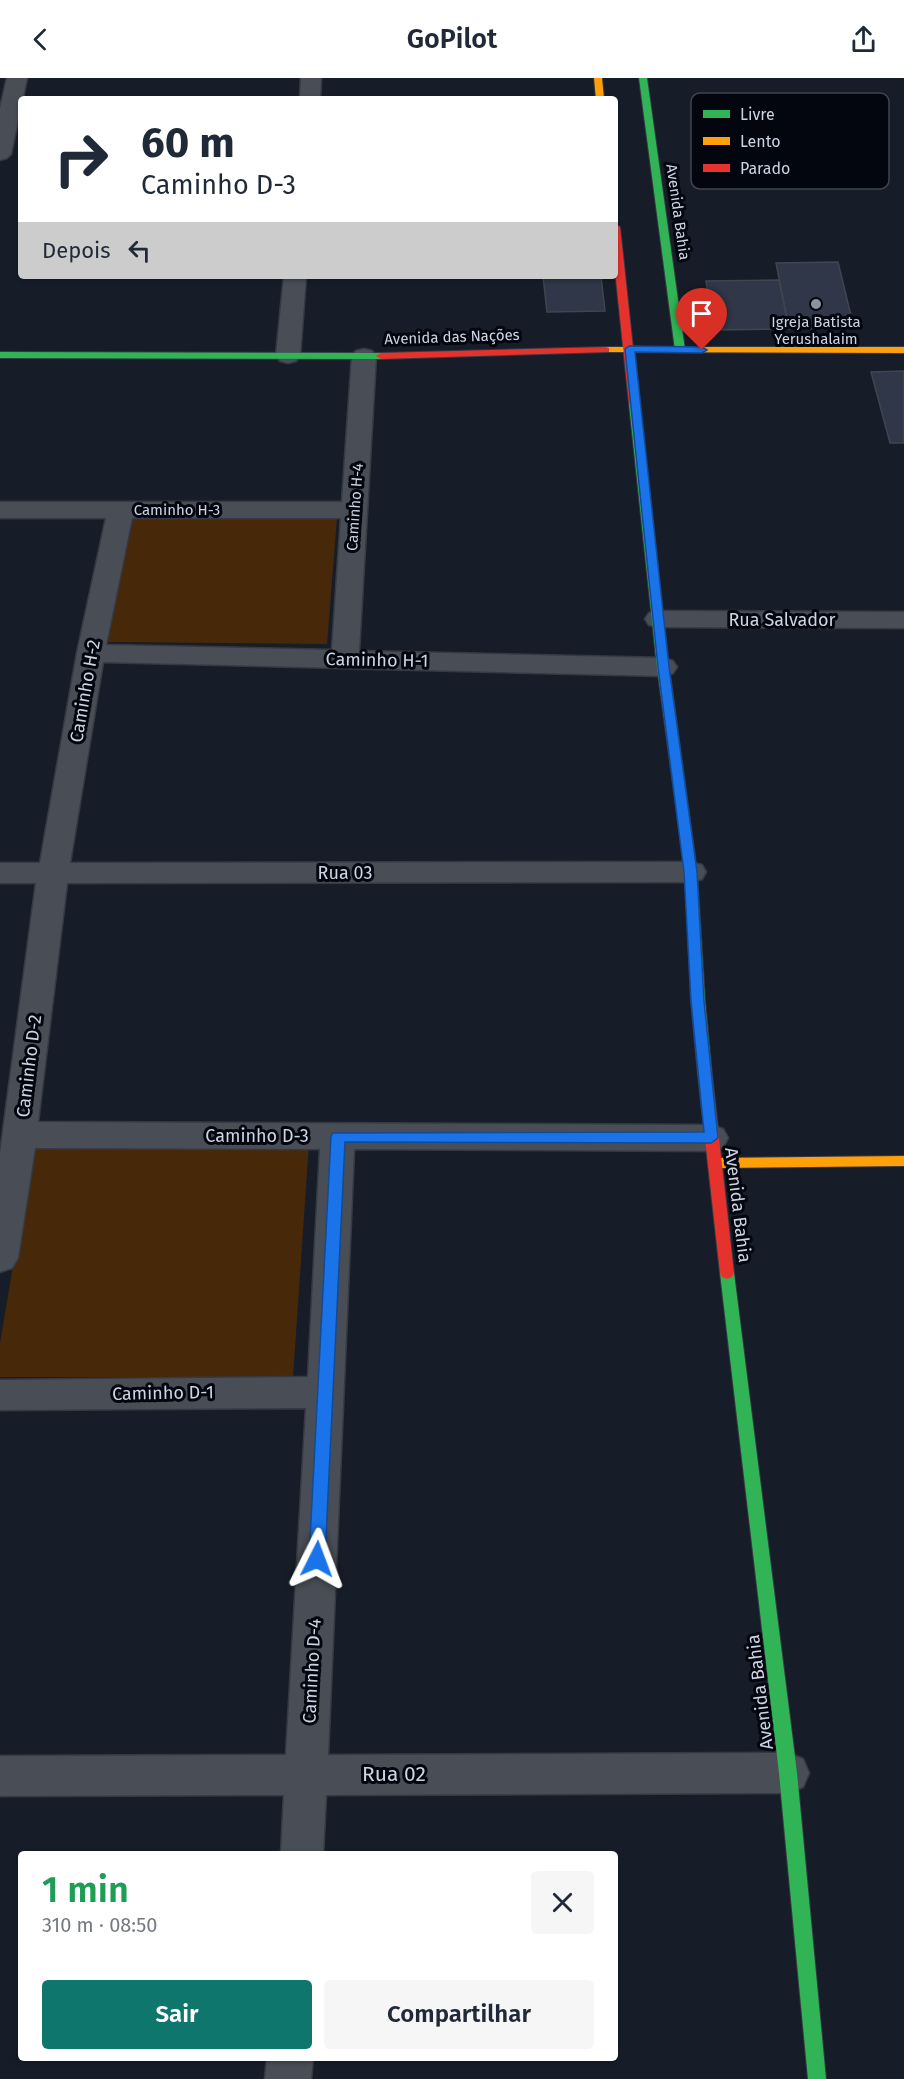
<!DOCTYPE html>
<html lang="pt">
<head>
<meta charset="utf-8">
<style>
	:root { --surface:#fff; --page:#f6f6f7; --text:#1f2937; --muted:#747a83; --accent:#0f766e }
	body { margin:0; font-family:"Fira Sans",sans-serif; background:var(--page); color:var(--text); height:100vh; display:flex; flex-direction:column; font-size:22px; white-space:nowrap }
	* { box-sizing:border-box; margin:0 }
	p { font-size:20px; color:var(--muted) }
	.icon { flex:none; width:33px; height:33px; fill:none; stroke:currentColor; stroke-width:2; stroke-linecap:round; stroke-linejoin:round }
	.map { position:relative; flex:1; overflow:hidden }
	.side { position:absolute; left:18px; top:1773px; width:600px; height:210px; display:flex; flex-direction:column; background:var(--surface); border-radius:6px; box-shadow:0 2px 4px #0004 }
	.side>* { flex:none }
	.guide { position:absolute; left:18px; top:18px; width:600px; height:183px; border-radius:6px; box-shadow:0 2px 4px #0004; background:#fff; color:var(--text); overflow:hidden }
	.pin { position:absolute; display:grid; place-items:center; width:51px; height:51px; color:#fff; margin:-62px -26px; border-radius:50% 50% 50% 0; rotate:-45deg; box-shadow:0 0 6px #0007 }
	.pin .icon { rotate:45deg }
	.me { position:absolute; width:66px; margin:-33px; rotate:3deg; stroke-linejoin:round; filter:drop-shadow(0 0 4px #0008) }
	.turn { display:flex; align-items:center; gap:21px; height:126px; padding:0 24px; font-size:27px }
	.turn .icon { width:78px; height:78px; stroke-width:2.5 }
	.turn b { display:block; font-size:42px; line-height:51px }
	.then { display:flex; align-items:center; height:57px; padding:0 24px; background:#0003; gap:12px; font-size:22px }
	.round { display:grid; place-items:center; flex:none; width:63px; height:63px; border-radius:6px; background:var(--page) }
	.overview { display:flex; align-items:center; justify-content:space-between; height:102px; padding:0 24px }
	h1 { font-size:36px; font-weight:600; line-height:45px; color:#1e9e55 }
	.cta { display:flex; gap:12px; margin-top:auto; padding:12px 24px }
	.cta a { flex:1; height:69px; border-radius:6px; background:var(--accent); color:#fff; font-size:24px; font-weight:600; line-height:69px; text-align:center }
	.cta a+a { background:var(--page); color:var(--text) }
	header { display:flex; justify-content:space-between; align-items:center; height:78px; padding:0 24px; background:var(--surface); font-size:27px; font-weight:600 }
	.map>svg:first-child { display:block }
</style>
</head>
<body>
<header><svg class="icon" aria-label="back" viewBox="0 0 24 24"><path d="M15 5l-7 7 7 7"/></svg>GoPilot<svg class="icon" aria-label="share" viewBox="0 0 24 24"><path d="M12 15V3M7 8l5-5 5 5M5 13v7h14v-7"/></svg></header>
<div class="map">
<svg width="904" height="2001" viewBox="0 0 904 2001">
	<rect width="100%" height="100%" fill="#171d28"/>
	<!-- green -->
	<g fill="#47290a">
		<path d="M130 438 337 439 327 566 107 564Z"/>
		<path d="M34 1064 309 1065 293 1299H0V1265Z"/>
	</g>
	<!-- building -->
	<g fill="#2f3748" stroke="#40454f" stroke-width="1.5">
		<path d="M838 184 854 250 789 251 776 185Z"/>
		<path d="M543 198H601L605 233 547 234Z"/>
		<path d="M779 202 789 251 714 252 706 203Z"/>
		<path d="M904 293V365H890L871 294Z"/>
	</g>
	<g fill="none" stroke-linecap="round" stroke-linejoin="round">
		<defs>
			<g id="street">
				<path d="M7 0H27L11 76 7 80 0 82V30Z"/>
				<path d="M301 0H321L320 21H300Z"/>
				<path d="M284 198H306L300 278 296 283 288 285 280 283 276 278Z"/>
				<path d="M364 271 372 273 376 278 359 573 663 580 673 583 677 589 673 595 663 598 103 584 70 785 691 784 702 787 706 794 702 801 691 804 67 805 38 1044 711 1047 723 1051 728 1060 723 1069 711 1073 354 1071 328 1677 788 1675 803 1681 809 1695 803 1709 788 1715 326 1717 323 1776H281L284 1717 0 1718V1678L286 1677 306 1330 0 1332V1302L308 1299 320 1071 35 1070 18 1180 12 1190 0 1194V1076L36 805H0V785H40L77 575 106 440H0V424H342L352 278 356 273ZM132 440H341L332 572 106 567Z"/>
				<path d="M659 533 904 534V550L659 549 649 547 645 541 649 535Z"/>
				<path d="M267 1980H313L311 2001H265Z"/>
			</g>
			<g id="fast">
				<path d="M639 0H647L685 272 680 275 675 272Z"/>
				<path d="M0 274 381 275 386 278 381 281 0 280Z"/>
				<path d="M634 323 639 326 669 589 697 794 705 923 712 997 705 1002 698 997 691 923 685 794 657 589 629 326Z"/>
				<path d="M727 1189 732 1191 734 1195 797 1695 826 2001H808L779 1695 720 1195 722 1191Z"/>
			</g>
			<g id="slow">
				<path d="M594 0H602L604 21H596Z"/>
				<path d="M606 269H904V275L603 274V270Z"/>
				<path d="M904 1078V1088L716 1090 711 1089 709 1085 711 1081 716 1080Z"/>
			</g>
			<g id="jam">
				<path d="M615 146 620 149 639 326 634 329 629 326 615 192Z"/>
				<path d="M606 269 609 270V274L381 281 376 278 381 275Z"/>
				<path d="M705 992 712 997 734 1195 732 1199 727 1201 722 1199 720 1195 698 997Z"/>
			</g>
		</defs>
		<!-- street casing -->
		<use href="#street" stroke="#353942" stroke-width="3"/>
		<!-- fast casing -->
		<use href="#fast" stroke="#353942" stroke-width="2"/>
		<!-- slow casing -->
		<use href="#slow" stroke="#353942" stroke-width="2"/>
		<!-- jam casing -->
		<use href="#jam" stroke="#353942" stroke-width="2"/>
		<!-- street -->
		<use href="#street" fill="#494e56" fill-rule="evenodd"/>
		<!-- fast -->
		<use href="#fast" fill="#30b455" fill-rule="evenodd"/>
		<!-- slow -->
		<use href="#slow" fill="#ff9f0a" fill-rule="evenodd"/>
		<!-- jam -->
		<use href="#jam" fill="#e5322d" fill-rule="evenodd"/>
	</g>
	<!-- route -->
	<path fill="#1a73e8" stroke="#114b97" stroke-width="1.5" d="M629 268 702 269 707 272 702 275 635 274 669 589 697 794 704 923 718 1060 711 1065 345 1064 325 1481 323 1486 317 1488 311 1486 309 1481 331 1058 333 1055 704 1054 691 923 684 794 658 589 625 271Z"/>
	<!-- markers -->
	<circle fill="#8d93a1" stroke="#03060e" stroke-width="2" cx="816" cy="226" r="6"/>
	<g text-anchor="middle" stroke-width="6" stroke-linejoin="round" paint-order="stroke">
		<!-- far-street labels -->
		<g font-size="15" fill="#ccd3e2" stroke="#03060e">
			<text transform="translate(678 134) rotate(82)" y="5">Avenida Bahia</text>
			<text transform="translate(452 259) rotate(-2)" y="5">Avenida das Nações</text>
			<text transform="translate(355 429) rotate(-86)" y="5">Caminho H-4</text>
			<text x="177" y="437">Caminho H-3</text>
		</g>
		<!-- far-poi labels -->
		<g font-size="15" fill="#ccd3e2" stroke="#03060e">
			<text x="816" y="249">Igreja Batista<tspan x="816" dy="17">Yerushalaim</tspan></text>
		</g>
		<!-- street labels -->
		<g font-size="18" fill="#ccd3e2" stroke="#03060e">
			<text x="782" y="548">Rua Salvador</text>
			<text transform="translate(377 582) rotate(1)" y="6">Caminho H-1</text>
			<text transform="translate(85 613) rotate(-80)" y="6">Caminho H-2</text>
			<text x="345" y="801">Rua 03</text>
			<text transform="translate(29 988) rotate(-83)" y="6">Caminho D-2</text>
			<text x="257" y="1064">Caminho D-3</text>
			<text transform="translate(738 1127) rotate(83)" y="6">Avenida Bahia</text>
			<text transform="translate(163 1315) rotate(-1)" y="6">Caminho D-1</text>
			<text transform="translate(312 1593) rotate(-87)" y="6">Caminho D-4</text>
			<text transform="translate(760 1614) rotate(-97)" y="6">Avenida Bahia</text>
		</g>
		<!-- near-street labels -->
		<g font-size="21" fill="#ccd3e2" stroke="#03060e">
			<text x="394" y="1703">Rua 02</text>
		</g>
	</g>
	<!-- legend -->
	<rect x="691" y="15" width="198" height="96" rx="9" fill="#03060e" stroke="#3f444e" stroke-width="1.5"/>
	<rect x="703" y="32" width="27" height="8" fill="#30b455"/>
	<rect x="703" y="59" width="27" height="8" fill="#ff9f0a"/>
	<rect x="703" y="86" width="27" height="8" fill="#e5322d"/>
	<g font-size="16" fill="#ccd3e2">
		<text x="740" y="42">Livre</text>
		<text x="740" y="69">Lento</text>
		<text x="740" y="96">Parado</text>
	</g>
</svg>
<div class="pin" style="left:702px;top:272px;background:#d93025"><svg class="icon" aria-label="arrive" viewBox="0 0 24 24"><path d="M6 21V4h12l-3 4 3 4H6"/></svg></div>
<svg class="me" style="left:317px;top:1481px" viewBox="-20 -20 40 40"><path d="M0-17L14 15 0 8-14 15z" fill="#1a73e8" stroke="#fff" stroke-width="4"/></svg>
<div class="guide">
<div class="turn"><svg class="icon" aria-label="right" viewBox="0 0 24 24"><path d="M7 20v-9h11M14 6l5 5-5 5"/></svg><div><b>60 m</b>Caminho D-3</div></div>
<div class="then">Depois<svg class="icon" aria-label="left" viewBox="0 0 24 24"><path d="M17 20v-9H6M10 6l-5 5 5 5"/></svg></div>
</div>
<section class="side">
<div class="overview"><div><h1>1 min</h1><p>310 m · 08:50</p></div><a class="round"><svg class="icon" aria-label="close" viewBox="0 0 24 24"><path d="M6 6l12 12M18 6L6 18"/></svg></a></div>
<div class="cta"><a>Sair</a><a>Compartilhar</a></div>
</section>
</div>
</body>
</html>
